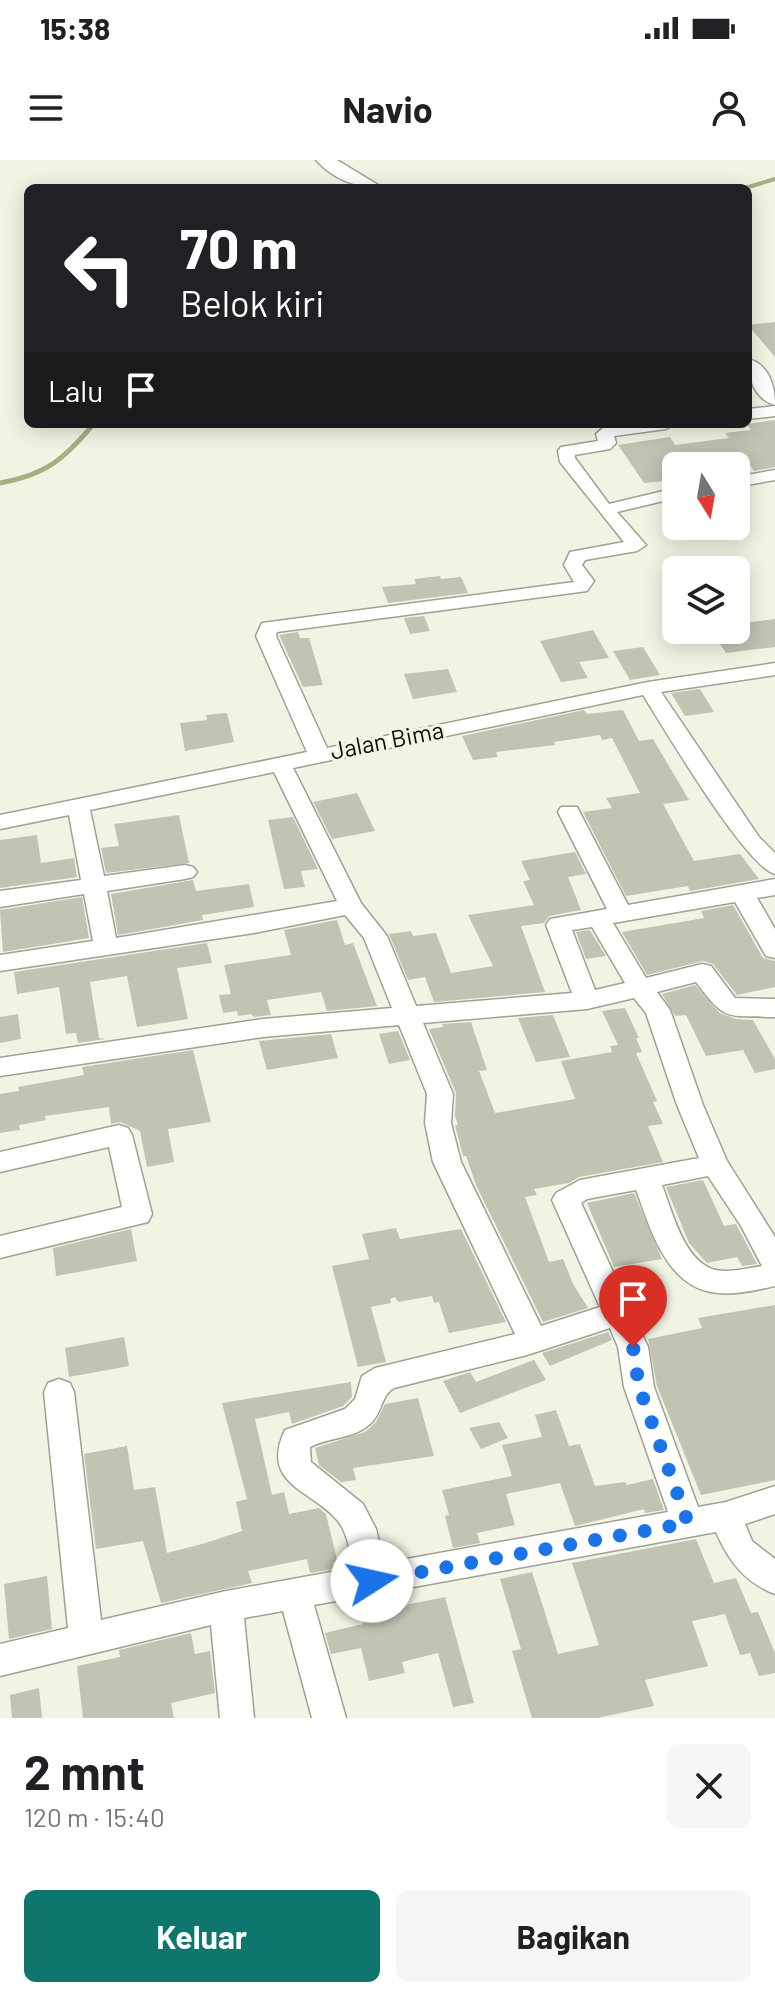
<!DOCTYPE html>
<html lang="id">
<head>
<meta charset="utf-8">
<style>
	:root { --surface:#fff; --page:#f6f6f6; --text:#202124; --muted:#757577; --accent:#0f766e }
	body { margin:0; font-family:Barlow,sans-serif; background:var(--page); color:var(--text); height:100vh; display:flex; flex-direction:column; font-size:30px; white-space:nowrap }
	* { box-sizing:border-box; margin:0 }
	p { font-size:26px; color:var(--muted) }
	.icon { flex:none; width:44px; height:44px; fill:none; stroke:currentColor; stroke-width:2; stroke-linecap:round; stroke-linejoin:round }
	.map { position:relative; height:1558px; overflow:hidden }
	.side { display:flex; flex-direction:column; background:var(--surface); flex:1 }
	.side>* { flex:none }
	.banner { position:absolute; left:24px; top:24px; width:728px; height:244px; border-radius:12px; box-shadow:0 4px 20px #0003; background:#202124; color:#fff; overflow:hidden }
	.needle { width:52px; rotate:169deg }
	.tools { position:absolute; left:662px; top:292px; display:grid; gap:16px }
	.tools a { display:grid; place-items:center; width:88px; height:88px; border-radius:12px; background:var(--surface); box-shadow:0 4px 20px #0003; font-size:40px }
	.pin { position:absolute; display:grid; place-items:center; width:68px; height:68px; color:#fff; margin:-82px -34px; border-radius:50% 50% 50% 0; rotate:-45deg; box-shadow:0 0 8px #0007 }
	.pin .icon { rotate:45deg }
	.me { position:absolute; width:88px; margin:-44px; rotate:80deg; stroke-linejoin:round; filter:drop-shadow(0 0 6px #0008) }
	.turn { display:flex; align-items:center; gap:28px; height:168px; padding:0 24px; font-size:36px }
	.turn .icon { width:104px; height:104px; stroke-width:2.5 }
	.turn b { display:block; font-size:56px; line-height:68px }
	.then { display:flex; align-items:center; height:76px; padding:0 24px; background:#0003; gap:16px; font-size:30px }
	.round { display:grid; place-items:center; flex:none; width:84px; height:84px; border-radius:12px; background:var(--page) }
	.head { display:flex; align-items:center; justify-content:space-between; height:136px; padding:0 24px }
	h1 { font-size:48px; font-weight:700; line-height:60px }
	.primary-button { display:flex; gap:16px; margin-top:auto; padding:16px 24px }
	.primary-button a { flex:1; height:92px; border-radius:12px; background:var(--accent); color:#fff; font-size:32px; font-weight:700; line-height:92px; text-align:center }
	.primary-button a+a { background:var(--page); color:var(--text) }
	.status { display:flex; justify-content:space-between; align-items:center; height:56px; padding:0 40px; background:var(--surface); direction:ltr }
	.status svg { height:22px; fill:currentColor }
	header { display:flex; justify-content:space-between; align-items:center; height:104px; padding:0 24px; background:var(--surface); font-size:36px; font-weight:700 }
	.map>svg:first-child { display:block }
</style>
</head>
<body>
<div class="status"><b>15:38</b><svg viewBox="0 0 49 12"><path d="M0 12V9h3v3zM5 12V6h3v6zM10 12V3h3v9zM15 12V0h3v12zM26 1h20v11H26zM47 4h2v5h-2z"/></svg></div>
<header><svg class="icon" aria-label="menu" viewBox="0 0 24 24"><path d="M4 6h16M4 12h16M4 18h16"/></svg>Navio<svg class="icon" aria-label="person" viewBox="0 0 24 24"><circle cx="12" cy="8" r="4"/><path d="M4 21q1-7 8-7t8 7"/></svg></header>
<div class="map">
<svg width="775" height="1558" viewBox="0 0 775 1558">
	<rect width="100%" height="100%" fill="#f2f4e3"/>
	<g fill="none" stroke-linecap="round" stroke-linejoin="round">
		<!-- stream-far1 -->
		<path stroke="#a9ad81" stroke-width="4" d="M745 28 775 19"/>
		<!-- stream -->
		<path stroke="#a9ad81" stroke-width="5" d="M0 323C45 315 63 300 92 266L98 264"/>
	</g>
	<!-- building -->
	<g fill="#c1c3b3">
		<path d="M775 162V197L748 165Z"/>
		<path d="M775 260V307L754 311 751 306H676V320L644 323 618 285 670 277 675 285 729 278 725 273 751 270 747 264Z"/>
		<path d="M440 416 441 419 461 417 468 433 388 443 382 427 416 424 414 419Z"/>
		<path d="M424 456 430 471 410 474 404 458Z"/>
		<path d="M775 459V487L726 493 713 473 736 470V464Z"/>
		<path d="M593 470 609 498 579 502 588 518 561 522 540 481Z"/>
		<path d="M298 472 300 478H309L323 525 303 527 279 475Z"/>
		<path d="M643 487 660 515 630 520 613 491Z"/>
		<path d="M448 509 457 532 413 539 404 514Z"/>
		<path d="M700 529 714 552 685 556 671 533Z"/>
		<path d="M584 550 587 554 623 550 639 581 653 579 689 640 663 644 694 701 740 694 759 719 690 731 688 726 626 736 583 652 612 648 606 638 640 633 612 578 602 580 600 575 554 582 555 585 496 592 498 597 473 600 462 576Z"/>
		<path d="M227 553 234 582 185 591 180 563 207 560 206 555Z"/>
		<path d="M357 633 375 671 332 679 313 642Z"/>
		<path d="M179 655 189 703 106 713 101 688 119 686 114 664Z"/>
		<path d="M293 657 318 709 301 711 305 727 284 729 268 660Z"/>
		<path d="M37 675 41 703 74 698 77 717 0 728V680Z"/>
		<path d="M575 692 586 714 568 717 581 750 549 756 544 763 521 766 545 832 434 842 425 817 408 820 389 774 411 771 413 776 436 773 451 813 493 806 468 755 534 745 523 721 530 720 521 701Z"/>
		<path d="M193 720 196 731 249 724 254 747 202 755 203 760 118 775 111 734Z"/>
		<path d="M82 737 89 778 3 792 0 750Z"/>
		<path d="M733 745 763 798 775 801V827L737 835 713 804 703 801 647 815 622 772 704 758 701 751Z"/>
		<path d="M337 760 345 785 353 783 377 846 327 851 321 832 267 840 271 855 254 857 251 854 238 856 237 851 223 853 219 835 231 834 224 805 291 795 284 770Z"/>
		<path d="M590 770 594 777 606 796 586 799 576 772Z"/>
		<path d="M207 783 212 803 177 808 188 859 137 867 127 816 90 822 99 878 105 879 78 883 76 873 66 874 59 827 17 834 14 812Z"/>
		<path d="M695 825 720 853 736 859 753 860 775 899V909L755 913 743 890 706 896 686 855 675 856 662 834Z"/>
		<path d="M625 848 639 878H636L642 892 636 893 657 941 653 942 663 964 648 966 663 1002 579 1017 569 1023 534 1029 537 1035 525 1037 549 1102 563 1099 573 1124 588 1148 543 1162 476 1025 466 996H463L455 965H458L455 956 456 933 429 869 443 867 442 864 471 862 487 910 479 911 495 953 575 939 561 901 612 892 610 886 618 885 602 851Z"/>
		<path d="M18 854 21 879 0 883V857Z"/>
		<path d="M553 855 570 897 536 902 518 858Z"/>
		<path d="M398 871 410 900 389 904 379 874Z"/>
		<path d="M331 874 338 898 267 910 259 881Z"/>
		<path d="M193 890 211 962 168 969 174 1002 147 1007 140 971 120 962 111 964 109 947 45 956 46 960 19 965 20 970 0 973V934L19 931 18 927 84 915 82 907Z"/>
		<path d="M703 1020 724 1066 736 1064 757 1104 742 1106 737 1097 707 1103 689 1083 666 1027Z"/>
		<path d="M634 1033 662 1099 614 1107 587 1043Z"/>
		<path d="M396 1068 400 1079 461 1069 506 1162 449 1173 439 1142 434 1143 432 1136 398 1142 395 1137 390 1139 391 1143 371 1147 386 1202 358 1207 332 1106 369 1099 362 1074Z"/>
		<path d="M131 1069 137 1101 56 1116 53 1088Z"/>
		<path d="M775 1145V1320L701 1335 657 1226 648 1179 702 1168 698 1158Z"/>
		<path d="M608 1172 612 1180 550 1206 542 1193Z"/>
		<path d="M124 1177 129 1206 69 1217 65 1188Z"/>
		<path d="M534 1200 546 1220 460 1253 443 1221 470 1212 476 1222Z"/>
		<path d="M351 1222 352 1237 343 1246 292 1264 289 1252 255 1259 272 1335 284 1332 289 1354 319 1348 326 1354 339 1408 310 1413 307 1399 248 1411 252 1423 161 1443 143 1381 96 1389 84 1294 127 1286 134 1330 155 1327 167 1393 202 1384 242 1371 236 1342 247 1339 222 1243Z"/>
		<path d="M418 1238 434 1296 353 1308 356 1320 341 1322 319 1305 315 1288 365 1272 376 1262 385 1244Z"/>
		<path d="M556 1250 569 1286 580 1284 595 1326 625 1322 627 1325 653 1319 664 1350 645 1353 644 1349 575 1366 560 1323 506 1334 515 1365 477 1373 480 1383 453 1388 445 1356 449 1355 442 1330 512 1316 502 1285 542 1277 535 1255Z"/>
		<path d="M499 1262 508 1278 481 1289 469 1268Z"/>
		<path d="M696 1379 714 1423 736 1418 751 1453 758 1452 775 1493V1513L759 1516 750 1493 740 1495 725 1454 692 1461 708 1506 645 1520 654 1546 597 1558H532L512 1491 521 1489 500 1419 532 1412 558 1494 599 1485 572 1403Z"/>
		<path d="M47 1416 52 1469 9 1479 4 1424Z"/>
		<path d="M445 1437 474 1543 453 1547 438 1493 402 1502 405 1513 369 1521 361 1488 331 1494 325 1473 363 1464 361 1454Z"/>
		<path d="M191 1473 195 1494 210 1491 215 1533 171 1543 174 1558H83L77 1506 120 1497 119 1490Z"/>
		<path d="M39 1528 42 1558H12L10 1535Z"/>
	</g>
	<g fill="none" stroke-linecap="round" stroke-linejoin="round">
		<defs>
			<g id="minor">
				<path d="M775 246V256L748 259V249Z"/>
				<path d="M630 264H674L666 269 614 276 616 283 610 289 575 295V298L609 344 676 328V338L617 352 646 385 637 391 585 400 582 405 594 421 587 431 277 472 276 476 327 588 648 522 775 503V515L661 532 759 677 775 693V714C745 706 664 568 643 535L293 608 361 743 387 776 416 846 572 833 546 765 550 759 607 749 558 652 561 647H577L628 745 775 719V735L757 738 775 769V798L766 796 735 742 613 763 646 818 702 804 711 806 735 838 775 839V857C726 855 727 863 696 822L657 832 670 850 703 945 727 1001 775 1077V1126C756 1130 737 1135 718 1133 667 1129 651 1070 636 1030L587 1039 581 1043 648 1187 654 1227 698 1347 726 1342 775 1326V1354L745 1364 752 1381 775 1399V1434C745 1423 728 1400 716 1372L314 1445 346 1558H312L283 1451 244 1458 254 1558H220L211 1465 0 1516V1484L68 1468 44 1232 48 1223 59 1219 70 1223 74 1232 101 1460 226 1431 353 1408C350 1392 348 1374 338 1361 313 1330 259 1325 285 1270L345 1249 355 1239 362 1216 375 1208 515 1174 433 1002 425 963 427 934 399 865 263 877 0 916V898L263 859 392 848 364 778 345 755 254 773 0 811V795L93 781 84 734 0 747V731L81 720 69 655 0 669V655L307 592 256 476 262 463 574 422 564 405 570 392 624 382 560 302 558 291 561 287 598 281 596 274 603 268ZM274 612 337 741 116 778 107 731 185 719 193 717 197 712 193 707 185 705 104 716 90 650ZM592 767 625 823 595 830 572 770ZM634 838 646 853 677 945 699 998 580 1020 556 1033 552 1040 600 1147 541 1166 461 1002 451 963 453 934 423 863 587 849ZM708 1016 741 1066 762 1106C747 1108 727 1114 712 1109 683 1098 672 1051 662 1025ZM610 1168 618 1187 624 1227 668 1352 384 1403 376 1369 363 1344 311 1302 310 1287C329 1277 354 1279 370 1264 382 1254 381 1235 394 1228L527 1195Z"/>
				<path d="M775 310V320L736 327V317Z"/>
				<path d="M119 965 128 968 132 975 152 1054 148 1062 0 1098V1076L122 1047 109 987 0 1012V992Z"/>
			</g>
			<g id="tertiary">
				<path d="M316 0H337L383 28C357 28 334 20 316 0Z"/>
				<path d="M748 199C769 204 775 226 775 245 754 239 748 217 748 199Z"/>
			</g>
		</defs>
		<!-- minor casing -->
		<use href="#minor" stroke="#9fa192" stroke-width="3"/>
		<!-- tertiary casing -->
		<use href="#tertiary" stroke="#9fa192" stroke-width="3"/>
		<!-- minor -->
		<use href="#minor" fill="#fff" fill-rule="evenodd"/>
		<!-- tertiary -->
		<use href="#tertiary" fill="#fff" fill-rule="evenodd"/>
	</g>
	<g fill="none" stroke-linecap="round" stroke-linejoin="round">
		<!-- route -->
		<path stroke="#1a73e8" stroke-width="14" stroke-dasharray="0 25.2" d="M372 1421 688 1363 639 1227 633 1187"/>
	</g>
	<g text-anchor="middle" stroke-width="6" stroke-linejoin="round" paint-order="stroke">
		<!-- street labels -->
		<g font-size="24" fill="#0c0d07" stroke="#f2f4e3">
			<text transform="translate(387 581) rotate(-11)" y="8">Jalan Bima</text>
		</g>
	</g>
</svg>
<div class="tools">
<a><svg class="needle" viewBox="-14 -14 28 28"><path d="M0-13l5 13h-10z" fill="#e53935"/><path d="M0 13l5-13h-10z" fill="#757577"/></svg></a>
<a><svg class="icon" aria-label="layers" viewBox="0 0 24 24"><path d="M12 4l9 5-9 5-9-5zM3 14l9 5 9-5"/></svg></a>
</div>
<div class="pin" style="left:633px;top:1187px;background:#d93025"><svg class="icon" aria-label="arrive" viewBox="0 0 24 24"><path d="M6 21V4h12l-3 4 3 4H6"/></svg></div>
<svg class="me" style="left:372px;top:1421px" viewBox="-20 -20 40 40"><circle r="19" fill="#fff"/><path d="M0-13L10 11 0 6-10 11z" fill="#1a73e8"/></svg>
<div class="banner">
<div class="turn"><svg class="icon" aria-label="left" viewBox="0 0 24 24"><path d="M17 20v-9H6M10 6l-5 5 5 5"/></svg><div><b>70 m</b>Belok kiri</div></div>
<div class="then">Lalu<svg class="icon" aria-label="arrive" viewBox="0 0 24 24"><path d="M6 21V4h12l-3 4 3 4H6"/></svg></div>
</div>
</div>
<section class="side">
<div class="head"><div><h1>2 mnt</h1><p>120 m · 15:40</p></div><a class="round"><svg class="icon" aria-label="close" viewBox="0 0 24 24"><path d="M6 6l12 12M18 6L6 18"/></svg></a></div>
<div class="primary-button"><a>Keluar</a><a>Bagikan</a></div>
</section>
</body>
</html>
